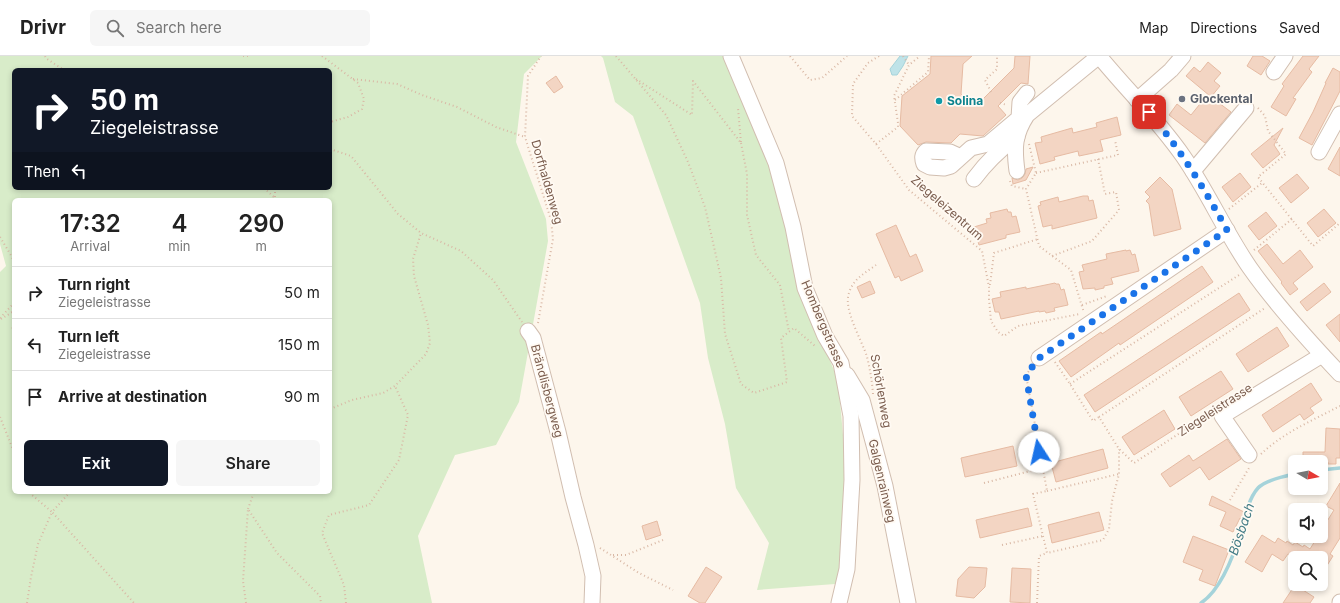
<!DOCTYPE html>
<html lang="en">
<head>
<meta charset="utf-8">
<style>
	:root { --surface:#fff; --page:#f6f6f6; --text:#222; --muted:#767676; --line:#e0e0e0; --accent:#111827 }
	body { margin:0; font-family:Inter,sans-serif; background:var(--page); color:var(--text); height:100vh; display:flex; flex-direction:column; font-size:15px; white-space:nowrap }
	* { box-sizing:border-box; margin:0 }
	p { font-size:13px; color:var(--muted) }
	.icon { flex:none; width:22px; height:22px; fill:none; stroke:currentColor; stroke-width:2; stroke-linecap:round; stroke-linejoin:round }
	.map { position:relative; flex:1; overflow:hidden }
	.side { position:absolute; left:12px; top:142px; width:320px; height:296px; display:flex; flex-direction:column; background:var(--surface); border-radius:6px; box-shadow:0 2px 6px #0003 }
	.side>* { flex:none }
	.guide { position:absolute; left:12px; top:12px; width:320px; height:122px; border-radius:6px; box-shadow:0 2px 6px #0003; background:#111827; color:#fff; overflow:hidden }
	.needle { width:26px; rotate:100deg }
	.tools { position:absolute; left:1288px; top:399px; display:grid; gap:8px }
	.tools a { display:grid; place-items:center; width:40px; height:40px; border-radius:6px; background:var(--surface); box-shadow:0 2px 6px #0003; font-size:20px }
	.pin { position:absolute; display:grid; place-items:center; width:34px; height:34px; color:#fff; margin:-17px; border-radius:8px; box-shadow:0 2px 6px #0006 }
	.me { position:absolute; width:44px; margin:-22px; rotate:350deg; stroke-linejoin:round; filter:drop-shadow(0 0 3px #0008) }
	.turn { display:flex; align-items:center; gap:14px; height:84px; padding:0 12px; font-size:18px }
	.turn .icon { width:52px; height:52px; stroke-width:2.5 }
	.turn b { display:block; font-size:28px; line-height:34px }
	.then { display:flex; align-items:center; height:38px; padding:0 12px; background:#0003; gap:8px; font-size:15px }
	.eta { display:flex; justify-content:space-evenly; align-items:center; height:68px; text-align:center }
	.eta b { font-size:24px; font-weight:600; line-height:28px }
	.button { display:flex; gap:8px; margin-top:auto; padding:8px 12px }
	.button a { flex:1; height:46px; border-radius:6px; background:var(--accent); color:#fff; font-size:16px; font-weight:600; line-height:46px; text-align:center }
	.button a+a { background:var(--page); color:var(--text) }
	ul { padding:0; list-style:none }
	li { display:flex; align-items:center; gap:12px; height:52px; padding:0 12px; border-top:1px solid var(--line) }
	li div { flex:1 }
	li b { display:block; font-size:15px }
	li em { font-style:normal }
	header { display:flex; align-items:center; gap:24px; box-sizing:border-box; height:56px; padding:0 20px; background:var(--surface); border-bottom:1px solid var(--line) }
	header strong { font-size:19px }
	nav { display:flex; gap:22px; margin-inline-start:auto; font-size:14px }
	.search { width:280px; height:36px; background:var(--page); display:flex; align-items:center; gap:10px; box-sizing:border-box; padding:0 14px; border-radius:6px; color:var(--muted); font-size:15px }
	.map>svg:first-child { display:block }
</style>
</head>
<body>
<header>
<strong>Drivr</strong>
<div class="search"><svg class="icon" aria-label="search" viewBox="0 0 24 24"><circle cx="10" cy="10" r="6"/><path d="M15 15l6 6"/></svg>Search here</div>
<nav><a>Map</a><a>Directions</a><a>Saved</a></nav>
</header>
<div class="map">
<svg width="1340" height="547" viewBox="0 0 1340 547">
	<rect width="100%" height="100%" fill="#fdf6ec"/>
	<!-- green -->
	<g fill="#d8ecc9" fill-rule="evenodd">
		<path d="M0 0H542L524 18 516 86 546 163 548 185 519 346 496 389 455 399 418 480 432 547H0V216L6 210 0 188ZM14 14H330V132H14ZM14 144H330V436H14Z"/>
		<path d="M601 0H726L772 108 799 230 838 324 847 423 842 515 835 528 757 534 769 487 736 432 725 368 708 302 700 247 633 60 615 46 603 2Z"/>
	</g>
	<!-- water -->
	<path fill="#bfe3e8" stroke="#a5d3da" d="M900 0H908L903 10 897 19H892L890 13Z"/>
	<g fill="none" stroke-linecap="round" stroke-linejoin="round">
		<!-- stream -->
		<g stroke="#a5d3da" stroke-width="3.5">
			<path d="M1321 414 1340 412"/>
			<path d="M1201 547C1222 533 1235 496 1242 472 1245 460 1249 442 1258 432 1265 424 1285 420 1295 418"/>
		</g>
	</g>
	<!-- building -->
	<g fill="#f3d5c3" stroke="#e6bba3">
		<path d="M931 0H972L963 8 961 38 968 45H981L1014 12 1015 0H1030L1028 28 1021 27 998 50 1006 59 983 80 960 78 951 87 926 86 918 89 900 70 902 40 930 18Z"/>
		<path d="M1253 0H1262L1270 5 1261 19 1247 10Z"/>
		<path d="M1303 0H1319L1309 13 1312 16 1293 42 1296 43 1286 60 1271 51 1284 30 1282 28Z"/>
		<path d="M1208 6 1221 17 1214 25 1220 30 1211 41 1231 56 1205 87 1169 59 1177 48 1191 59 1208 38 1210 40 1186 20 1194 11 1200 16Z"/>
		<path d="M1333 12 1340 16V35L1312 89 1299 82 1313 56 1326 27H1325Z"/>
		<path d="M556 20 563 31 554 37 546 27Z"/>
		<path d="M1117 61 1121 79 1100 84 1103 95 1079 100 1078 95 1054 101 1055 104 1040 108 1035 87 1042 86 1041 81 1072 72 1073 77 1097 71 1096 67Z"/>
		<path d="M1283 72 1274 89 1280 98 1263 112 1251 98Z"/>
		<path d="M1340 91V120L1328 113Z"/>
		<path d="M1033 111 1026 124 1013 128 1012 122 1018 124 1022 122 1025 118 1026 113Z"/>
		<path d="M1240 117 1251 131 1233 146 1222 131Z"/>
		<path d="M1297 118 1309 132 1291 147 1279 132Z"/>
		<path d="M1160 121 1172 133 1181 173 1154 180 1149 148 1146 145 1150 141 1145 136Z"/>
		<path d="M1083 140H1088L1089 145 1093 144 1097 162 1052 173V169L1043 171 1038 150 1041 149 1040 146 1058 141 1059 146Z"/>
		<path d="M1007 153 1008 156H1011L1012 161 1016 160 1020 176 1006 179V182L979 189 974 171 987 167 986 163 991 162 990 157Z"/>
		<path d="M1324 153 1336 167 1318 181 1307 167Z"/>
		<path d="M1266 156 1277 170 1259 184 1248 170Z"/>
		<path d="M896 169 910 201 916 198 923 215 901 225 899 220 895 222 876 178Z"/>
		<path d="M1267 188 1283 208 1300 194 1313 211 1293 227 1298 233 1290 239 1281 227 1282 226 1258 195Z"/>
		<path d="M1126 194V195L1130 194 1132 199 1135 198 1139 215 1111 222 1113 228 1104 230V232L1095 234V232L1083 233 1079 216 1084 215 1082 209 1107 203 1106 198Z"/>
		<path d="M1202 210 1213 226 1120 289 1119 287 1071 321 1059 305 1101 276 1102 278Z"/>
		<path d="M870 225 875 237 862 242 857 231Z"/>
		<path d="M1055 227 1056 228H1059L1061 234 1064 233 1068 249 1054 252 1055 255 1046 257 1045 255 1039 256V255L1001 263 999 256H995L992 243 1001 241 1000 236 1026 231V233Z"/>
		<path d="M1324 227 1331 236 1307 255 1300 246Z"/>
		<path d="M1239 237 1250 254 1095 356 1084 339Z"/>
		<path d="M1340 258V286L1326 269Z"/>
		<path d="M1277 271 1289 290 1248 316 1236 298Z"/>
		<path d="M1221 315 1233 333 1191 360 1179 341Z"/>
		<path d="M1311 327 1322 344 1310 352 1314 357 1304 364 1300 358 1273 376 1262 359Z"/>
		<path d="M1164 354 1175 373 1134 399 1122 381Z"/>
		<path d="M1326 372 1340 373V402H1336V408H1328V406H1303V396H1325Z"/>
		<path d="M1227 383 1241 403 1209 424 1200 411 1170 431 1161 418 1189 399 1193 405Z"/>
		<path d="M1013 390 1017 410 965 421 961 402Z"/>
		<path d="M1103 393 1108 412 1056 426 1051 407Z"/>
		<path d="M1340 427V482L1330 498 1333 500 1321 519V502H1295L1288 498 1283 505 1272 498 1262 516 1245 506 1262 479 1275 487 1278 482 1286 487 1287 485 1293 489 1295 486 1303 491 1304 489 1310 493 1318 480H1321V475L1334 454 1326 450Z"/>
		<path d="M1212 440 1246 457 1243 464 1240 462 1233 476 1220 470 1226 456 1209 449Z"/>
		<path d="M1028 452 1032 470 980 482 976 464Z"/>
		<path d="M1099 456 1104 474 1052 487 1048 469Z"/>
		<path d="M657 465 661 479 646 484 642 470Z"/>
		<path d="M1193 480 1229 494 1215 530 1199 524 1203 514 1183 506Z"/>
		<path d="M706 511 722 521 705 547H700L688 540Z"/>
		<path d="M969 511 987 512 985 531 974 542 956 540 958 523Z"/>
		<path d="M1012 512 1031 513 1030 547 1010 546Z"/>
		<path d="M1295 529 1314 541 1310 547H1283Z"/>
	</g>
	<g fill="none" stroke-linecap="round" stroke-linejoin="round">
		<defs>
			<g id="minor">
				<path d="M731 0 776 107 793 171 805 232 825 280 841 307 851 360 852 424 847 513 839 547"/>
				<path d="M1099 0C1127 34 1158 64 1183 100 1208 136 1225 176 1250 212 1276 249 1308 284 1340 318"/>
				<path d="M1274 16 1285 0"/>
				<path d="M1137 44 1171 14 1183 0"/>
				<path d="M1319 96 1340 58"/>
				<path d="M961 101 950 96 926 95C922 99 922 102 924 108L930 111 944 112 951 110 971 92 988 88 1019 62 1020 46 1027 37"/>
				<path d="M1017 115C1014 92 1014 79 1027 59L1099 0"/>
				<path d="M1193 115 1246 52"/>
				<path d="M974 123C986 107 1000 93 1017 81"/>
				<path d="M528 275 533 282 558 376 573 441 586 489 593 520 592 547"/>
				<path d="M1039 302 1227 174"/>
				<path d="M847 319 862 344 885 430 908 547"/>
				<path d="M1249 399 1222 360 1322 299"/>
				<path d="M1340 547V546"/>
			</g>
		</defs>
		<!-- minor casing -->
		<use href="#minor" stroke="#d1beb0" stroke-width="17"/>
		<!-- path -->
		<g stroke="#d9b8a5" stroke-width="2" stroke-dasharray="1 3" stroke-linecap="butt">
			<path d="M45 0 47 3 64 14"/>
			<path d="M243 0H250"/>
			<path d="M322 0 358 27 364 43 362 53 348 61 330 66"/>
			<path d="M616 0 666 59 688 106 705 151 721 222 725 278 741 328 754 337 787 326 781 282 794 272 815 290"/>
			<path d="M790 0 810 24 822 22 847 0"/>
			<path d="M879 0 868 7 853 28 852 60 876 88 909 134 982 195 989 231V243L991 265 998 276 1004 280 1018 270 1080 258"/>
			<path d="M903 0 909 9"/>
			<path d="M353 23 397 28 422 39 457 51 496 71 525 81"/>
			<path d="M636 23 692 59 693 25 741 87 738 52"/>
			<path d="M991 36 985 24 997 13V0"/>
			<path d="M895 44 928 16 929 0"/>
			<path d="M1000 47 1007 49"/>
			<path d="M1258 52 1265 60 1268 75 1286 98 1258 121 1313 190 1340 167"/>
			<path d="M741 87 747 118V159L756 199 780 229 789 276"/>
			<path d="M876 88 898 71V67L894 40 909 9 920 0"/>
			<path d="M1029 88 1036 117 1026 133 1039 190 1071 214 1084 257"/>
			<path d="M330 93 351 100 398 158 421 177 461 195 493 224 522 266"/>
			<path d="M1036 117 1118 99 1115 84"/>
			<path d="M1010 125 1012 130 1026 133"/>
			<path d="M264 132 275 142 271 144"/>
			<path d="M275 132V144"/>
			<path d="M1229 153 1262 127"/>
			<path d="M0 181 12 201 14 207"/>
			<path d="M1254 194 1292 163"/>
			<path d="M1052 200 1092 185 1119 154 1116 136 1105 138 1098 103"/>
			<path d="M990 229 994 197 1038 183"/>
			<path d="M1082 249 1107 240"/>
			<path d="M0 262 14 247"/>
			<path d="M1 263 14 255"/>
			<path d="M538 267 553 183 551 164 525 81 528 20 541 0"/>
			<path d="M14 268 12 271 14 275"/>
			<path d="M1055 306 1070 328 1093 365 1099 361 1119 393 1134 407 1209 358"/>
			<path d="M1031 312 1026 319 1047 435 1033 438 1047 497 1103 484 1109 473 1112 445 1119 418V393"/>
			<path d="M1070 328 1239 219"/>
			<path d="M873 338C872 325 870 313 867 301 862 284 843 254 849 237 853 223 865 217 876 209"/>
			<path d="M330 353 352 344 383 337 395 330 426 298 430 287 428 269 414 220 413 203 421 177"/>
			<path d="M0 361 14 396"/>
			<path d="M1099 361 1265 252"/>
			<path d="M1261 398C1283 377 1313 364 1340 350"/>
			<path d="M984 427 1042 412"/>
			<path d="M1047 435 1119 418"/>
			<path d="M30 436 32 439 52 456 70 436"/>
			<path d="M1230 444 1249 412"/>
			<path d="M248 453 254 436"/>
			<path d="M1002 489 1043 480"/>
			<path d="M600 492 639 517 673 534"/>
			<path d="M613 499H626L663 484"/>
			<path d="M27 547 31 521 38 488 52 456 134 547"/>
			<path d="M246 547 243 525 248 453 277 497 320 540 321 547"/>
			<path d="M346 547 344 529 322 477 329 459 369 449 399 404 408 359 395 330"/>
			<path d="M1037 547 1039 500 1047 497"/>
		</g>
		<!-- minor -->
		<use href="#minor" stroke="#fff" stroke-width="15"/>
	</g>
	<g fill="none" stroke-linecap="round" stroke-linejoin="round">
		<!-- route -->
		<path stroke="#1a73e8" stroke-width="7" stroke-dasharray="0 12.6" d="M1039 396 1026 319 1039 302 1227 174C1204 132 1180 93 1149 56"/>
	</g>
	<!-- markers -->
	<circle fill="#6b7280" stroke="#fffaf3" stroke-width="1.5" cx="1182" cy="43" r="4"/>
	<circle fill="#0f9aa8" stroke="#fffaf3" stroke-width="1.5" cx="939" cy="45" r="4"/>
	<g text-anchor="middle" stroke-width="3.5" stroke-linejoin="round" paint-order="stroke">
		<!-- worship labels -->
		<g font-size="12" font-weight="bold" fill="#5b616d" stroke="#fffaf3" text-anchor="start">
			<text x="1190" y="47">Glockental</text>
		</g>
		<!-- culture labels -->
		<g font-size="12" font-weight="bold" fill="#0d838f" stroke="#fffaf3" text-anchor="start">
			<text x="947" y="49">Solina</text>
		</g>
		<!-- street labels -->
		<g font-size="12" fill="#7a5c4d" stroke="#fffaf3">
			<text transform="translate(547 126) rotate(74)" y="4">Dorfhaldenweg</text>
			<text transform="translate(947 152) rotate(41)" y="4">Ziegeleizentrum</text>
			<text transform="translate(823 268) rotate(67)" y="4">Hombergstrasse</text>
			<text transform="translate(547 335) rotate(75)" y="4">Brändlisbergweg</text>
			<text transform="translate(881 335) rotate(80)" y="4">Schörlenweg</text>
			<text transform="translate(1215 354) rotate(-33)" y="4">Ziegeleistrasse</text>
			<text transform="translate(882 425) rotate(77)" y="4">Galgenrainweg</text>
		</g>
		<!-- water labels -->
		<g font-size="13" font-style="italic" fill="#437c86" stroke="#fffaf3">
			<text transform="translate(1241 473) rotate(-71)" y="5">Bösbach</text>
		</g>
	</g>
</svg>
<div class="tools">
<a><svg class="needle" viewBox="-14 -14 28 28"><path d="M0-13l5 13h-10z" fill="#e53935"/><path d="M0 13l5-13h-10z" fill="#767676"/></svg></a>
<a><svg class="icon" aria-label="sound" viewBox="0 0 24 24"><path d="M4 9h4l5-4v14l-5-4H4zM17 9q2 3 0 6"/></svg></a>
<a><svg class="icon" aria-label="search" viewBox="0 0 24 24"><circle cx="10" cy="10" r="6"/><path d="M15 15l6 6"/></svg></a>
</div>
<div class="pin" style="left:1149px;top:56px;background:#d93025"><svg class="icon" aria-label="arrive" viewBox="0 0 24 24"><path d="M6 21V4h12l-3 4 3 4H6"/></svg></div>
<svg class="me" style="left:1039px;top:396px" viewBox="-20 -20 40 40"><circle r="19" fill="#fff"/><path d="M0-13L10 11 0 6-10 11z" fill="#1a73e8"/></svg>
<div class="guide">
<div class="turn"><svg class="icon" aria-label="right" viewBox="0 0 24 24"><path d="M7 20v-9h11M14 6l5 5-5 5"/></svg><div><b>50 m</b>Ziegeleistrasse</div></div>
<div class="then">Then<svg class="icon" aria-label="left" viewBox="0 0 24 24"><path d="M17 20v-9H6M10 6l-5 5 5 5"/></svg></div>
</div>
<section class="side">
<div class="eta">
<div><b>17:32</b><p>Arrival</p></div>
<div><b>4</b><p>min</p></div>
<div><b>290</b><p>m</p></div>
</div>
<ul>
<li><svg class="icon" aria-label="right" viewBox="0 0 24 24"><path d="M7 20v-9h11M14 6l5 5-5 5"/></svg><div><b>Turn right</b><p>Ziegeleistrasse</p></div><em>50 m</em></li>
<li><svg class="icon" aria-label="left" viewBox="0 0 24 24"><path d="M17 20v-9H6M10 6l-5 5 5 5"/></svg><div><b>Turn left</b><p>Ziegeleistrasse</p></div><em>150 m</em></li>
<li><svg class="icon" aria-label="arrive" viewBox="0 0 24 24"><path d="M6 21V4h12l-3 4 3 4H6"/></svg><div><b>Arrive at destination</b></div><em>90 m</em></li>
</ul>
<div class="button"><a>Exit</a><a>Share</a></div>
</section>
</div>
</body>
</html>
